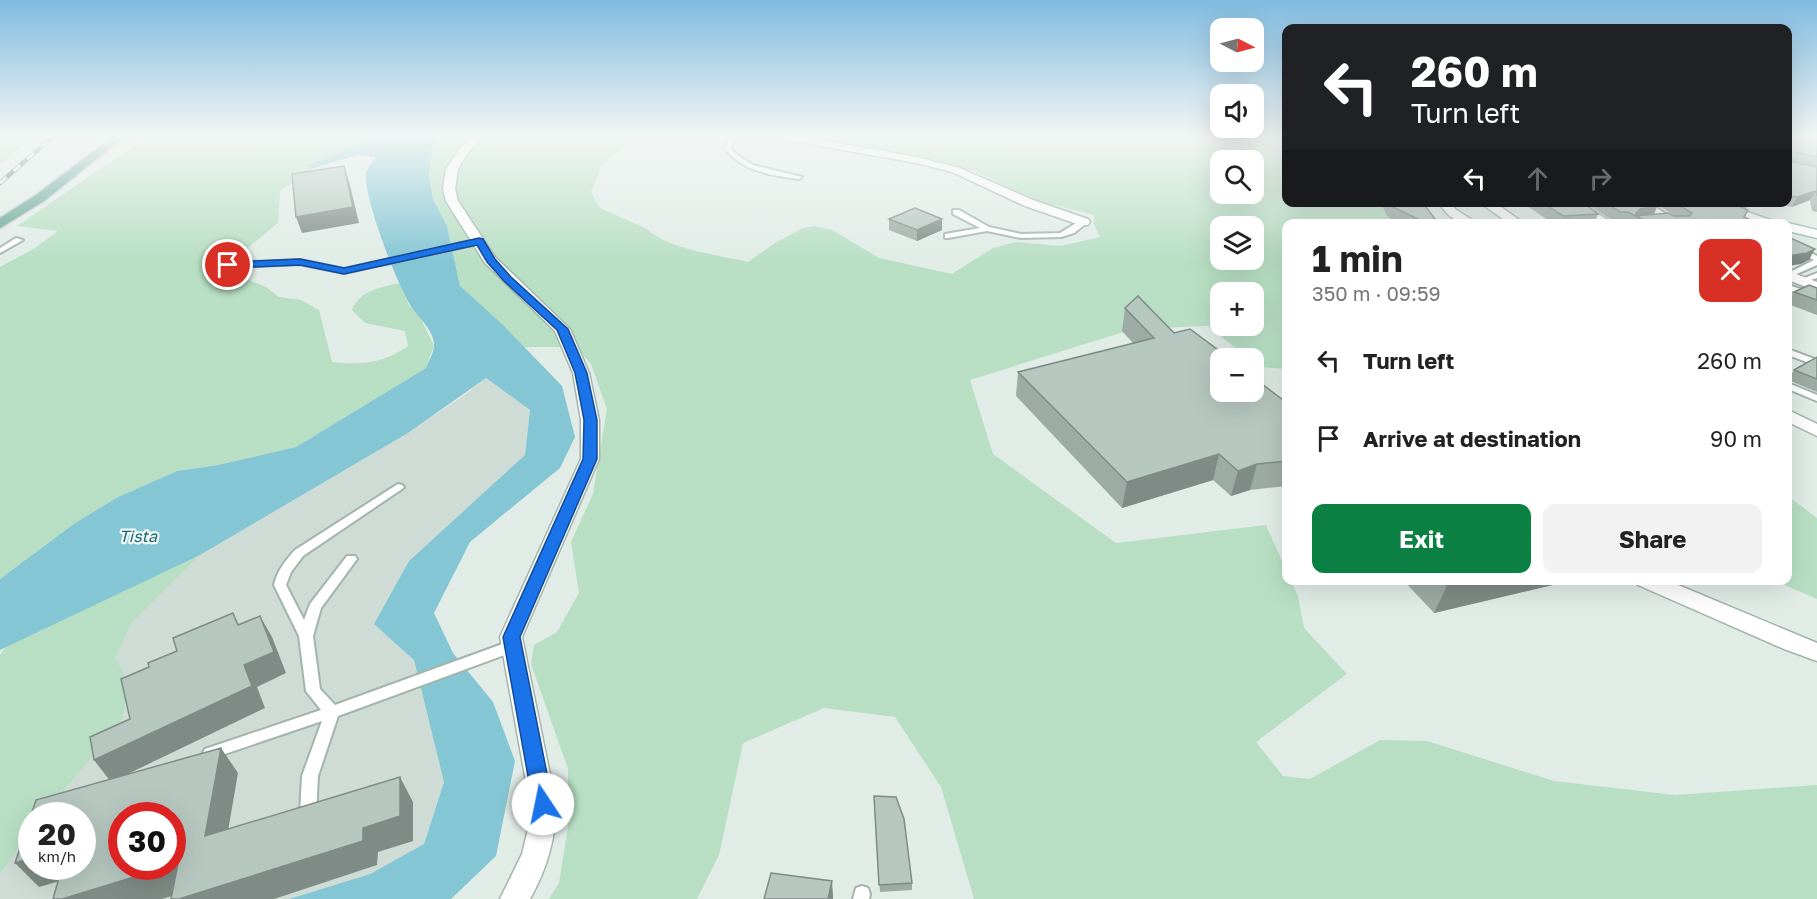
<!DOCTYPE html>
<html lang="en">
<head>
<meta charset="utf-8">
<style>
	:root { --surface:#fff; --page:#f2f2f2; --text:#222; --muted:#767676; --accent:#0b8043 }
	body { margin:0; font-family:"Golos Text",sans-serif; background:var(--page); color:var(--text); height:100vh; display:flex; flex-direction:column; font-size:22px; white-space:nowrap }
	* { box-sizing:border-box; margin:0 }
	p { font-size:20px; color:var(--muted) }
	.icon { flex:none; width:33px; height:33px; fill:none; stroke:currentColor; stroke-width:2; stroke-linecap:round; stroke-linejoin:round }
	.map { position:relative; flex:1; overflow:hidden }
	.drawer { position:absolute; left:1282px; top:219px; width:510px; height:366px; display:flex; flex-direction:column; background:var(--surface); border-radius:12px; box-shadow:0 6px 24px #0002 }
	.drawer>* { flex:none }
	.guide { position:absolute; left:1282px; top:24px; width:510px; height:183px; border-radius:12px; box-shadow:0 6px 24px #0002; background:#202124; color:#fff; overflow:hidden }
	.needle { width:39px; rotate:96deg }
	.fabs { position:absolute; left:1210px; top:18px; display:grid; gap:12px }
	.fabs a { display:grid; place-items:center; width:54px; height:54px; border-radius:12px; background:var(--surface); box-shadow:0 6px 24px #0002; font-size:30px }
	.speed { position:absolute; left:18px; top:802px; display:flex; gap:12px; font-size:30px; font-weight:700; text-align:center }
	.speed>* { display:grid; place-content:center; width:78px; height:78px; border-radius:50%; background:var(--surface); box-shadow:0 6px 24px #0002; line-height:1 }
	.speed small { font-size:15px; font-weight:400 }
	.speed .limit { border:9px solid #d22; background:#fff; color:#111 }
	.pin { position:absolute; display:grid; place-items:center; width:51px; height:51px; color:#fff; margin:-26px; border:3px solid #fff; border-radius:50%; box-shadow:0 2px 6px #0007 }
	.me { position:absolute; width:66px; margin:-33px; rotate:349deg; stroke-linejoin:round; filter:drop-shadow(0 0 4px #0008) }
	.turn { display:flex; align-items:center; gap:21px; height:126px; padding:0 30px; font-size:27px }
	.turn .icon { width:78px; height:78px; stroke-width:2.5 }
	.turn b { display:block; font-size:42px; line-height:51px }
	.lanes { display:flex; align-items:center; height:57px; padding:0 30px; background:#0003; justify-content:center; gap:30px; direction:ltr }
	.lanes .off { opacity:.35 }
	.round { display:grid; place-items:center; flex:none; width:63px; height:63px; border-radius:12px; background:var(--page) }
	.overview { display:flex; align-items:center; justify-content:space-between; height:102px; padding:0 30px }
	h1 { font-size:36px; font-weight:700; line-height:45px }
	.action { display:flex; gap:12px; margin-top:auto; padding:12px 30px }
	.action a { flex:1; height:69px; border-radius:12px; background:var(--accent); color:#fff; font-size:24px; font-weight:700; line-height:69px; text-align:center }
	.action a+a { background:var(--page); color:var(--text) }
	ul { padding:0; list-style:none }
	li { display:flex; align-items:center; gap:18px; height:78px; padding:0 30px }
	li div { flex:1 }
	li b { display:block; font-size:22px }
	li em { font-style:normal }
	.map>svg:first-child { display:block }
</style>
</head>
<body>
<div class="map">
<svg width="1817" height="899" viewBox="0 0 1817 899">
	<rect width="100%" height="100%" fill="#e1ece7"/>
	<!-- built -->
	<path fill="#cfdcd6" fill-rule="evenodd" d="M486 378 530 410 525 456 409 561 414 660 444 782 424 844 370 874 289 899H0V875L31 829 32 867H82V816H43L122 721 130 685 116 658 131 624 200 555 408 433 463 396ZM122 816H172V867H122Z"/>
	<!-- green -->
	<g fill="#b8dfc4" fill-rule="evenodd">
		<path d="M0 136H36L0 164Z"/>
		<path d="M152 136H380L308 166 311 169 305 177 280 190 278 223 245 250 244 278 266 287 279 297 301 300 319 310 332 362C361 365 383 364 408 346L405 331 365 323 352 310C360 290 380 288 399 283L409 305 420 317 434 346 426 368 296 447 218 465 177 471 118 497 75 523 0 579V267L35 248 58 231 17 226 141 141Z"/>
		<path d="M440 136H636L602 165 591 192 600 208 647 229C669 250 720 255 748 262L775 243 803 228 815 226 832 230 879 258 952 274 993 248 1016 242 1061 246 1100 237 1094 225V215L1035 200 975 171 920 156 798 136H1287V202L1403 203 1430 224H1287V369L1258 367 1254 363V358H1248L1208 326 1133 329 970 380 993 454 1116 543 1266 525 1287 572V580L1291 581 1298 596 1304 628 1347 674 1256 742 1283 776 1310 779 1380 740 1427 741 1554 781 1675 795 1817 785V899H974L941 787 895 717 824 708 743 743 719 855 697 899H549L559 883 568 826V769L531 664 534 645 557 632 579 593 571 542 593 494 607 409 591 364 575 347H507L476 302 460 286 447 226 433 199 429 176 432 147ZM1221 160H1254V194H1221ZM1221 226H1254V260H1221ZM1221 292H1254V326H1221Z"/>
		<path d="M1788 496 1817 518V599L1775 581 1788 580Z"/>
		<path d="M200 555 131 624 116 658 130 685 122 721 43 816H32L31 829 0 875V655L7 645 137 579Z"/>
	</g>
	<!-- water -->
	<path fill="#85c6d4" d="M380 136H440L432 147 429 176 433 199 447 226 460 286 502 324 562 386 575 437 560 468 470 542 434 613 453 653 493 702 515 761 496 856 451 899H289L370 874 424 844 444 782 414 660 374 624 409 561 525 455 530 410 486 378 408 433 200 555 0 650V579L75 523 118 497 177 471 218 465 296 447 426 368C428 362 434 353 434 346 435 330 416 316 409 303 396 281 363 196 366 173 367 168 373 161 376 157L357 155 311 169 308 165Z"/>
	<g fill="none" stroke-linecap="round" stroke-linejoin="round">
		<defs>
			<g id="service">
				<path d="M729 136H735L731 149 737 155 753 165 802 177 799 179C771 175 744 172 725 149Z"/>
				<path d="M1639 202H1648L1670 217 1663 219Z"/>
				<path d="M953 210H959L989 227 1021 234 1060 233 1081 220 1088 222 1074 233 1061 237 1021 238 987 231 948 238H945V234L980 228 953 214Z"/>
				<path d="M16 238 23 240 0 253V248Z"/>
				<path d="M479 239 483 241 482 243 344 273 300 264 228 267 224 265 228 263 300 260 344 269Z"/>
				<path d="M1788 242 1817 256V265L1788 278V273L1814 260 1788 247Z"/>
				<path d="M1817 273V278L1801 283 1797 281Z"/>
				<path d="M1788 285 1817 294V300L1788 290Z"/>
				<path d="M1788 349 1817 360V366L1788 355Z"/>
				<path d="M1788 383 1817 395V401L1788 389Z"/>
				<path d="M398 484 402 485 404 487 402 489 303 556 291 572 286 585 304 620 310 604 347 556H355L357 559 321 608 313 636 320 689 335 705 508 642 513 641 518 642 520 646 518 650 338 716 318 776 316 814 314 819 308 821 302 819 300 814 302 776 322 721 210 759 205 757 203 753 205 749 321 710 306 691 299 636 274 585C277 571 285 561 295 550Z"/>
				<path d="M862 886 868 888 870 894 869 899H853L856 888Z"/>
			</g>
			<g id="minor">
				<path d="M473 136H484L469 151 458 169 455 189 458 201 495 257 570 329 589 373 599 420V459L522 637 556 804C556 838 547 869 530 899H500L522 854 528 829 530 804 500 637 581 459V420L573 373 555 331 485 263 446 201 443 189 446 169 461 147Z"/>
				<path d="M777 136H798L916 157 960 168 1033 200 1088 219 1090 222 1088 225H1080L1025 206 952 172 916 163 782 139Z"/>
				<path d="M1439 202H1451L1455 209 1478 224C1460 224 1448 219 1439 202Z"/>
				<path d="M1479 202H1494L1525 224H1510Z"/>
				<path d="M1565 202H1580L1614 224H1598Z"/>
				<path d="M1788 271 1817 282V291L1788 280Z"/>
				<path d="M1788 410 1817 424V436L1788 422Z"/>
				<path d="M1635 580H1666L1817 643V661L1784 649 1638 585Z"/>
			</g>
			<g id="secondary">
				<path d="M1699 202H1719L1782 224H1761Z"/>
				<path d="M1788 223 1817 230V238L1788 231Z"/>
			</g>
			<path id="primary" d="M114 136H125L44 201 0 228V218L36 195Z"/>
		</defs>
		<!-- service casing -->
		<use href="#service" stroke="#a3b4af" stroke-width="4"/>
		<!-- minor casing -->
		<use href="#minor" stroke="#a3b4af" stroke-width="3"/>
		<!-- secondary casing -->
		<use href="#secondary" stroke="#9eb9b0" stroke-width="3"/>
		<!-- primary casing -->
		<use href="#primary" stroke="#c1c9c7" stroke-width="3"/>
		<!-- service -->
		<use href="#service" fill="#fff" fill-rule="evenodd"/>
		<!-- minor -->
		<use href="#minor" fill="#fff" fill-rule="evenodd"/>
		<!-- secondary -->
		<use href="#secondary" fill="#fff" fill-rule="evenodd"/>
		<!-- primary -->
		<use href="#primary" fill="#63a495" fill-rule="evenodd"/>
		<defs>
			<path id="rail" d="M0 183 54 136"/>
		</defs>
		<!-- rail casing -->
		<use href="#rail" stroke="#5a7972" stroke-width="4.5"/>
		<!-- rail -->
		<use href="#rail" stroke="#f1f8f5" stroke-width="3" stroke-dasharray="9" stroke-linecap="butt"/>
	</g>
	<!-- wall -->
	<g fill="#9daba5" fill-rule="evenodd">
		<path d="M1788 136H1817V212L1812 211 1810 200 1792 207 1766 202H1788Z"/>
		<path d="M1380 202H1422L1439 224H1402L1388 217Z"/>
		<path d="M1521 202H1582L1598 214 1594 224H1554Z"/>
		<path d="M1584 202H1749L1746 209 1745 217 1759 224H1626L1623 222H1615ZM1658 205 1675 216 1654 214Z"/>
		<path d="M889 219 942 230 917 241 889 230Z"/>
		<path d="M1817 288V315L1788 304V302L1794 292Z"/>
		<path d="M1125 308 1174 333 1287 403V486L1250 490 1231 496 1213 480 1122 508 1016 396 1018 372 1133 343 1122 331Z"/>
		<path d="M1817 357V392L1788 380 1794 370Z"/>
		<path d="M1403 580H1574L1434 613Z"/>
		<path d="M874 796 912 883V890L880 892Z"/>
	</g>
	<!-- shaded-wall -->
	<g fill="#7f8b86">
		<path d="M344 166 349 181 359 223 302 233 296 217Z"/>
		<path d="M1816 191 1810 200 1792 207 1797 197Z"/>
		<path d="M1658 205 1653 215H1635L1636 213 1640 209Z"/>
		<path d="M942 219V230L917 241V230Z"/>
		<path d="M1815 249 1809 260 1801 264 1788 266V256Z"/>
		<path d="M1219 454 1213 480 1122 508 1127 482Z"/>
		<path d="M1257 464 1250 490 1231 496 1238 471Z"/>
		<path d="M1470 580H1574L1434 613 1447 586Z"/>
		<path d="M260 616 272 637 286 673 257 687 265 708 111 782 94 760Z"/>
		<path d="M221 748 238 773 223 860 205 836Z"/>
		<path d="M400 777 413 802V841L378 852 377 865 274 899H179Z"/>
		<path d="M32 858V867H82L91 872 39 887 15 863Z"/>
		<path d="M178 864 198 888 162 899H62L167 867H172V865Z"/>
		<path d="M832 881 833 896V899H828Z"/>
	</g>
	<!-- building -->
	<g fill="#b6c7c0" stroke="#7f8b86" stroke-width="1.5">
		<path d="M1788 136H1817V157L1794 152 1791 154 1793 162 1817 167V196L1816 191 1797 197 1788 196Z"/>
		<path d="M344 166 353 207 296 217 292 174Z"/>
		<path d="M1389 202H1422L1439 224H1428L1391 206Z"/>
		<path d="M1541 202H1582L1598 214 1563 216Z"/>
		<path d="M1604 202H1655L1658 205 1640 209 1636 213V216L1668 213 1674 216H1690L1692 213 1674 202H1729L1748 210 1744 217 1759 224H1651L1628 212H1620Z"/>
		<path d="M915 208 942 219 917 230 889 219Z"/>
		<path d="M1788 237 1815 249 1807 253 1788 256Z"/>
		<path d="M1809 285 1817 288V300L1794 292Z"/>
		<path d="M1138 296 1174 333 1190 329 1229 358H1221V392H1254V378L1287 403V461L1257 464 1238 471 1219 454 1127 482 1018 372 1154 338 1125 308Z"/>
		<path d="M1817 357V379L1794 370Z"/>
		<path d="M1441 580H1470L1447 586Z"/>
		<path d="M233 613 238 625 260 616 274 652 244 665 252 686 94 760 90 737 130 719 121 679 149 667 148 663 177 651 173 638Z"/>
		<path d="M221 748 205 836 400 777V816L363 828V841L179 899H171L178 864 172 865V816H122V867H167L62 899H53L62 867H82V816H32V858L15 863 36 800Z"/>
		<path d="M874 796 896 797 904 819 912 883 879 885Z"/>
		<path d="M771 873 832 881 828 899H764Z"/>
	</g>
	<!-- sky -->
	<linearGradient id="sky" x2="0" y2="1"><stop stop-color="#80bbe0"/><stop offset="0.52" stop-color="#f2f6f4"/><stop offset="1" stop-color="#f2f6f4" stop-opacity="0"/></linearGradient>
	<rect width="1817" height="262" fill="url(#sky)"/>
	<!-- route -->
	<path fill="#1a73e8" stroke="#114b97" stroke-width="1.5" d="M479 238 483 239 495 259 511 277 568 329 587 373 597 420V459L520 637 553 804 550 810 543 813 536 810 533 804 503 637 583 459 584 420 575 373 557 330 504 281 487 262 477 245 344 274 300 265 228 268 222 265 228 262 300 259 344 268Z"/>
	<g text-anchor="middle" stroke-width="4.5" stroke-linejoin="round" paint-order="stroke">
		<!-- water labels -->
		<g font-size="16" font-style="italic" fill="#17697d" stroke="#f1f8f5">
			<text x="138" y="542">Tista</text>
		</g>
	</g>
</svg>
<div class="fabs">
<a><svg class="needle" viewBox="-14 -14 28 28"><path d="M0-13l5 13h-10z" fill="#e53935"/><path d="M0 13l5-13h-10z" fill="#767676"/></svg></a>
<a><svg class="icon" aria-label="sound" viewBox="0 0 24 24"><path d="M4 9h4l5-4v14l-5-4H4zM17 9q2 3 0 6"/></svg></a>
<a><svg class="icon" aria-label="search" viewBox="0 0 24 24"><circle cx="10" cy="10" r="6"/><path d="M15 15l6 6"/></svg></a>
<a><svg class="icon" aria-label="layers" viewBox="0 0 24 24"><path d="M12 4l9 5-9 5-9-5zM3 14l9 5 9-5"/></svg></a>
<a>+</a>
<a>−</a>
</div>
<div class="speed"><div>20<small>km/h</small></div><div class="limit">30</div></div>
<div class="pin" style="left:228px;top:265px;background:#d93025"><svg class="icon" aria-label="arrive" viewBox="0 0 24 24"><path d="M6 21V4h12l-3 4 3 4H6"/></svg></div>
<svg class="me" style="left:543px;top:804px" viewBox="-20 -20 40 40"><circle r="19" fill="#fff"/><path d="M0-13L10 11 0 6-10 11z" fill="#1a73e8"/></svg>
<div class="guide">
<div class="turn"><svg class="icon" aria-label="left" viewBox="0 0 24 24"><path d="M17 20v-9H6M10 6l-5 5 5 5"/></svg><div><b>260 m</b>Turn left</div></div>
<div class="lanes"><svg class="icon" aria-label="left" viewBox="0 0 24 24"><path d="M17 20v-9H6M10 6l-5 5 5 5"/></svg><svg class="icon off" aria-label="ahead" viewBox="0 0 24 24"><path d="M12 20V5M6 11l6-6 6 6"/></svg><svg class="icon off" aria-label="right" viewBox="0 0 24 24"><path d="M7 20v-9h11M14 6l5 5-5 5"/></svg></div>
</div>
<section class="drawer">
<div class="overview"><div><h1>1 min</h1><p>350 m · 09:59</p></div><a class="round" style="background:#d93025;color:#fff"><svg class="icon" aria-label="close" viewBox="0 0 24 24"><path d="M6 6l12 12M18 6L6 18"/></svg></a></div>
<ul>
<li><svg class="icon" aria-label="left" viewBox="0 0 24 24"><path d="M17 20v-9H6M10 6l-5 5 5 5"/></svg><div><b>Turn left</b></div><em>260 m</em></li>
<li><svg class="icon" aria-label="arrive" viewBox="0 0 24 24"><path d="M6 21V4h12l-3 4 3 4H6"/></svg><div><b>Arrive at destination</b></div><em>90 m</em></li>
</ul>
<div class="action"><a>Exit</a><a>Share</a></div>
</section>
</div>
</body>
</html>
